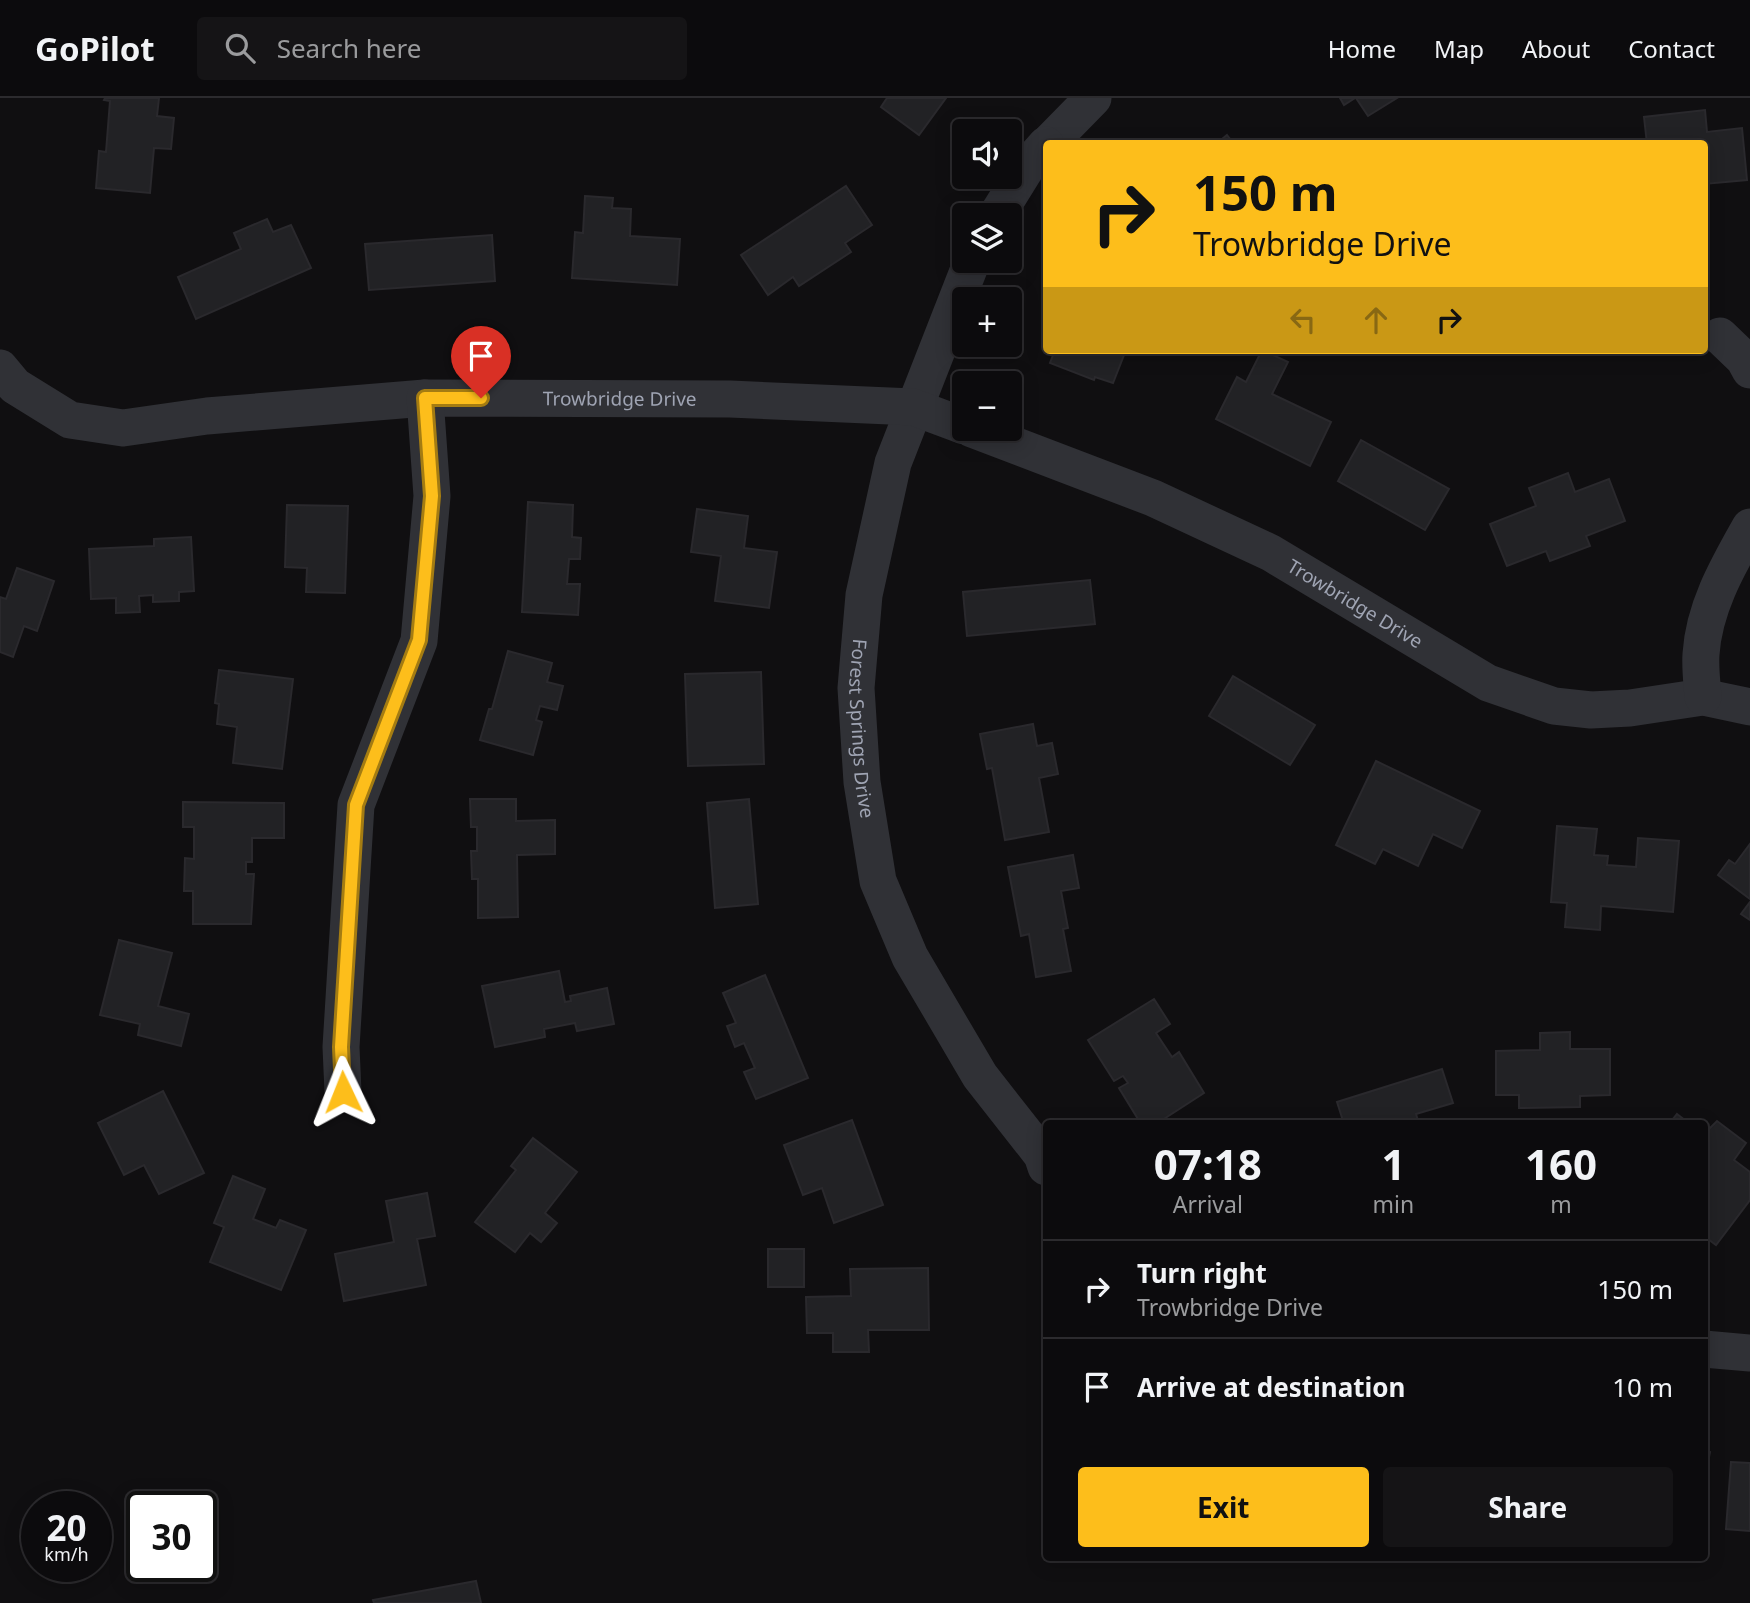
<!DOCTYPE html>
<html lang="en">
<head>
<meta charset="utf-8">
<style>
	:root { --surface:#0c0b0d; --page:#151416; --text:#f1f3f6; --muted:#9a9b9d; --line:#2c2b2e; --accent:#fdbe1b }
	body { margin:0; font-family:"Noto Sans",sans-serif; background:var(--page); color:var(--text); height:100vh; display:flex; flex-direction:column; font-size:26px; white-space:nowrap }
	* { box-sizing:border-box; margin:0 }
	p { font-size:23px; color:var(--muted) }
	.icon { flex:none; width:38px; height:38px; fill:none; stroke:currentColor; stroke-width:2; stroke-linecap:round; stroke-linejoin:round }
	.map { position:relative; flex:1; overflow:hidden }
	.drawer { position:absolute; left:1043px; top:1022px; width:665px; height:441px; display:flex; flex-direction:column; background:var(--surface); border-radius:7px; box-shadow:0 4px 18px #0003,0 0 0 2px var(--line) }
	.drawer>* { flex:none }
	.top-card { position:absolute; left:1043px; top:42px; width:665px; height:214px; border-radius:7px; box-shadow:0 4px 18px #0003,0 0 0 2px var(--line); background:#fdbe1b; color:#111; overflow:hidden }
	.tools { position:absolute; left:952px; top:21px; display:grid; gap:14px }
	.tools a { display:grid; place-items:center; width:70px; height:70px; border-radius:7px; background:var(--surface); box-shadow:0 4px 18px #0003,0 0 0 2px var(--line); font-size:35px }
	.speed { position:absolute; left:21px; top:1393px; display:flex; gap:14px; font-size:35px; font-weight:700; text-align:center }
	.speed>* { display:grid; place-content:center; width:91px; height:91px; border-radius:50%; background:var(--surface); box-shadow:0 4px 18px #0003,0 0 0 2px var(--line); line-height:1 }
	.speed small { font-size:18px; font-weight:400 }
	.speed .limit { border:4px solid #111; border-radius:10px; background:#fff; color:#111 }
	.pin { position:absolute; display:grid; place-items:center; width:60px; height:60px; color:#fff; margin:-72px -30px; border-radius:50% 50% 50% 0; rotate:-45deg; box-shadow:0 0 7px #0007 }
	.pin .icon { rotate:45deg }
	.me { position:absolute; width:77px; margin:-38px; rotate:358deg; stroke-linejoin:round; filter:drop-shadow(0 0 5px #0008) }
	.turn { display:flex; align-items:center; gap:24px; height:147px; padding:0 35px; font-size:32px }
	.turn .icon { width:91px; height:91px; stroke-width:2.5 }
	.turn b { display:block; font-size:49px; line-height:60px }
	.lanes { display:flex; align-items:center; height:66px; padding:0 35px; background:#0003; justify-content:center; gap:35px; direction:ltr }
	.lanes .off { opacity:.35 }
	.eta { display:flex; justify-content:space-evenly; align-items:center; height:119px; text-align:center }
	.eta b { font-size:42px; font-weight:700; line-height:49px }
	.action { display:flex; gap:14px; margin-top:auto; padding:14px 35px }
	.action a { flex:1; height:80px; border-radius:7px; background:var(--accent); color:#111; font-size:28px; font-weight:700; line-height:80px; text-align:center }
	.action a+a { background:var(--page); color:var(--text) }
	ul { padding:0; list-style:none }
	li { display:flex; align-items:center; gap:21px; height:98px; padding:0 35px; border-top:2px solid var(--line) }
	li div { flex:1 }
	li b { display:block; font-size:26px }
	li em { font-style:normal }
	header { display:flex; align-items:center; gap:42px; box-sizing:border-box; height:98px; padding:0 35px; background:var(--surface); border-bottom:2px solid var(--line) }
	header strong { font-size:33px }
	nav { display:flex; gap:38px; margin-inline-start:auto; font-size:24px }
	.search { width:490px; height:63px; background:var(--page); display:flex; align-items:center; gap:18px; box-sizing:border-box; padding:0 24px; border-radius:7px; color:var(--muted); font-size:26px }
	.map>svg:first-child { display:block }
</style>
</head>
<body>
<header>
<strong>GoPilot</strong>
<div class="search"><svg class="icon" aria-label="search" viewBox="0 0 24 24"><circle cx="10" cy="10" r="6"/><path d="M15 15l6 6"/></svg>Search here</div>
<nav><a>Home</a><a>Map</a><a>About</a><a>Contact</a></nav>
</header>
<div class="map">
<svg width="1750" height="1505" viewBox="0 0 1750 1505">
	<rect width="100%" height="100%" fill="#100f11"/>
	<!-- building -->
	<g fill="#222225" stroke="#2a292d" stroke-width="2">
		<path d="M105 0H159L157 18 174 20 171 51 154 50 150 95 96 90 99 53 106 54 110 3 104 2Z"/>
		<path d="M887 0H886H946L919 37 881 9Z"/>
		<path d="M1340 0H1355L1344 7Z"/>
		<path d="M1356 0H1397L1368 18Z"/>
		<path d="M1705 12 1707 34 1742 30 1747 82 1704 86V46H1647L1644 19Z"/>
		<path d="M1227 37 1234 46H1216Z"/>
		<path d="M846 88 872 127 845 145 851 154 799 188 793 179 768 197 741 157Z"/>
		<path d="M585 98 613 100 612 110 631 111 630 138 680 141 677 187 572 180 575 134 583 135Z"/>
		<path d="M267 121 273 134 291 127 311 170 196 221 178 179 241 151 234 135Z"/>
		<path d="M492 137 495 183 369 192 365 146Z"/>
		<path d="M1055 252H1111L1124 257 1113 285 1095 279 1094 282 1050 265Z"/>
		<path d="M1262 252 1288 264 1272 296 1331 324 1310 368 1216 321 1237 279 1246 284Z"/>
		<path d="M1361 342 1449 391 1425 432 1338 383Z"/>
		<path d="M1568 375 1575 394 1609 381 1625 423 1586 438 1590 448 1550 463 1546 453 1507 468 1490 426 1536 408 1529 390Z"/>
		<path d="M528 404 573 407 572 439 581 440 580 461H569L567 486H580L578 517 522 514Z"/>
		<path d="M287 407 348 408 345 495 306 494 307 470 285 469Z"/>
		<path d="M697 411 748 418 744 450 777 454 769 510 715 503 721 458 691 454Z"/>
		<path d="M191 439 194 493 179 494V503L153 504V497L139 498 140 514 116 515V500L91 501 89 451 154 448V441Z"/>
		<path d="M17 470 54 483 37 533 24 528 13 559 0 554V499L6 501Z"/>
		<path d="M1090 482 1095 526 967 538 963 494Z"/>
		<path d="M508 553 552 565 547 584 563 588 557 612 540 608 536 622 542 624 533 657 480 642 489 611H492Z"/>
		<path d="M219 572 293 581 282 671 233 665 237 629 217 626 219 606 215 605Z"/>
		<path d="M761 574 764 666 688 668 685 576Z"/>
		<path d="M1233 578 1315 627 1290 667 1209 618Z"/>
		<path d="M1033 626 1037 648 1052 645 1058 676 1039 680 1049 734 1005 742 992 670 987 671 980 636Z"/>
		<path d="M1376 663 1480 713 1462 750 1433 736 1418 768 1383 751 1375 766 1336 747Z"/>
		<path d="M470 701H516V723L555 722V756L517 757 518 819 478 820V781H472L471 753H477V729H471Z"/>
		<path d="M749 701 758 806 715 810 707 705Z"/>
		<path d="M183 704 284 705V740H252V764H246V776H254L251 826H193V793H184L185 760 194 761V729H183Z"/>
		<path d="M1557 728 1597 731 1594 757 1608 758 1607 767 1636 769 1638 740 1679 743 1673 814 1601 808 1600 832 1565 829 1567 805 1551 804Z"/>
		<path d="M1750 746V801L1718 777 1729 762 1735 766Z"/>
		<path d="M1073 757 1079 790 1061 793 1068 830 1063 831 1071 873 1036 879 1029 836 1021 838 1008 769Z"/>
		<path d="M1750 804V822L1741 816Z"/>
		<path d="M119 842 172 855 158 908 189 916 181 948 138 937 140 926 100 917Z"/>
		<path d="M559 873 565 904 571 903 570 898 607 890 614 926 577 933 575 925 544 931 545 939 495 949 482 888Z"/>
		<path d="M765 877 808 980 756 1001 744 974 755 970 744 945 735 949 727 928 736 925 723 895Z"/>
		<path d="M1154 901 1170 926 1156 935 1172 959 1179 954 1204 995 1156 1026H1141L1119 990 1128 985 1123 978 1114 983 1088 942Z"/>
		<path d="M1570 934V951H1610V997L1580 998V1009L1519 1010V997H1496V953L1540 952V935Z"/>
		<path d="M1442 971 1453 1005 1416 1016 1419 1026H1344L1337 1004Z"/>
		<path d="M163 993 204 1075 159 1096 144 1067 124 1077 98 1025Z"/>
		<path d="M1677 1016 1690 1026H1669Z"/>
		<path d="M852 1022 883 1107 834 1125 822 1090 803 1097 784 1047Z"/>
		<path d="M1717 1023 1746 1045 1734 1062 1750 1074V1102L1716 1147 1704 1138V1036Z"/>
		<path d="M533 1040 577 1074 545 1115 557 1125 541 1144 530 1135 515 1154 475 1124 516 1072 511 1068Z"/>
		<path d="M233 1078 265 1091 253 1121 276 1130 280 1122 306 1132 281 1192 210 1164 224 1129 214 1125Z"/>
		<path d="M427 1095 435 1138 417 1141 426 1187 344 1203 335 1156 394 1144 386 1103Z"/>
		<rect x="768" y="1151" width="36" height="38"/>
		<path d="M928 1170 929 1232H868L869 1254H833V1235H807L806 1199 851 1198 850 1171Z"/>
		<path d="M1704 1353 1710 1354 1704 1385Z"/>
		<path d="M1731 1364 1750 1365V1433L1726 1431Z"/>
		<path d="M476 1483 481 1505H374L373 1502Z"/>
	</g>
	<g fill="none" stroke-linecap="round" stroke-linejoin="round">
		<!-- minor -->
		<g stroke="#303136" stroke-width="37">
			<path d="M1048 46 1093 0"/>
			<path d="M997 117 1028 67 1046 47"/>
			<path id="s1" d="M972 163 893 365 864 497 856 590 862 684 878 783 910 859 980 978 1042 1057 1046 1069"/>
			<path d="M1720 238 1744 261 1750 272"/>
			<path id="s2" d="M0 270 15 288 70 322 123 330 207 318 425 300 730 301 913 309 964 328"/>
			<path id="s3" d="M972 331 1153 400 1271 455 1488 585 1554 608 1591 612 1630 610 1703 599 1750 609"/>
			<path d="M1703 599C1702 585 1700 570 1701 556 1704 509 1728 468 1750 429"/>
			<path d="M343 994 341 949 356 707 419 543 432 398 425 300"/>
			<path d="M1704 1251 1750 1255"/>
		</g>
	</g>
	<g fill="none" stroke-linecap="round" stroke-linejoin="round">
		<defs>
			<path id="route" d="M343 994 341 949 356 707 419 542 432 398 425 300H481"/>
		</defs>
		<!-- route casing -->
		<use href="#route" stroke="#a47c12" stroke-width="18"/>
		<!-- route -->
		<use href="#route" stroke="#fdbe1b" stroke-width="12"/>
	</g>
	<g text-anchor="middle" stroke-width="7" stroke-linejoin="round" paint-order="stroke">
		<!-- street labels -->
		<g font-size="19" fill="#9fa4b3" stroke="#0b0b0c">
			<text dy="7" stroke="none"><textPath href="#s2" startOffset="640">Trowbridge Drive</textPath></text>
			<text dy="7" stroke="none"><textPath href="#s3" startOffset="422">Trowbridge Drive</textPath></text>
			<text dy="7" stroke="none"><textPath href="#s1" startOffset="486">Forest Springs Drive</textPath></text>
		</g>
	</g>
</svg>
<div class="tools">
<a><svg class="icon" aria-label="sound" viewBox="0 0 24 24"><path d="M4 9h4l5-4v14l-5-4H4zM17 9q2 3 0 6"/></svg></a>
<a><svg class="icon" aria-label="layers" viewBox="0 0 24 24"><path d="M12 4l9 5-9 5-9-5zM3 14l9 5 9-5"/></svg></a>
<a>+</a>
<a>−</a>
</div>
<div class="speed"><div>20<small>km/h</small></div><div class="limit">30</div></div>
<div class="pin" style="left:481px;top:300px;background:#d93025"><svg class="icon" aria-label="arrive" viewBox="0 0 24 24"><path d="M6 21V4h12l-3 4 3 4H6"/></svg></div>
<svg class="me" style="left:343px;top:994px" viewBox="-20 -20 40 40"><path d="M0-17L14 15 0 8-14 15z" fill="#fdbe1b" stroke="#fff" stroke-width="4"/></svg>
<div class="top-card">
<div class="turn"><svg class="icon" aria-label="right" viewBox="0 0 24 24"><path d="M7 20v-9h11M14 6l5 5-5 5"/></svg><div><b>150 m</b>Trowbridge Drive</div></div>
<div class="lanes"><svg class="icon off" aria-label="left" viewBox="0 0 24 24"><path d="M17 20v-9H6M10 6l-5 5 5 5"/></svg><svg class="icon off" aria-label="ahead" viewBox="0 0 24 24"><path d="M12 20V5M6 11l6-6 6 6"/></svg><svg class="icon" aria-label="right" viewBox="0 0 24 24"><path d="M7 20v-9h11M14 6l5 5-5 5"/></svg></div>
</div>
<section class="drawer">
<div class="eta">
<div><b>07:18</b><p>Arrival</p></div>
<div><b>1</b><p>min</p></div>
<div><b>160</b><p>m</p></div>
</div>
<ul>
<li><svg class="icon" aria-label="right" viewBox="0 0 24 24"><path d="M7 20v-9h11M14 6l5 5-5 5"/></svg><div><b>Turn right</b><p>Trowbridge Drive</p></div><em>150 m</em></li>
<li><svg class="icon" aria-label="arrive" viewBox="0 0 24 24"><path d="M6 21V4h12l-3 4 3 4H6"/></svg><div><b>Arrive at destination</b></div><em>10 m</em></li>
</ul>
<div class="action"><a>Exit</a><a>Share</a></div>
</section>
</div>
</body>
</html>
